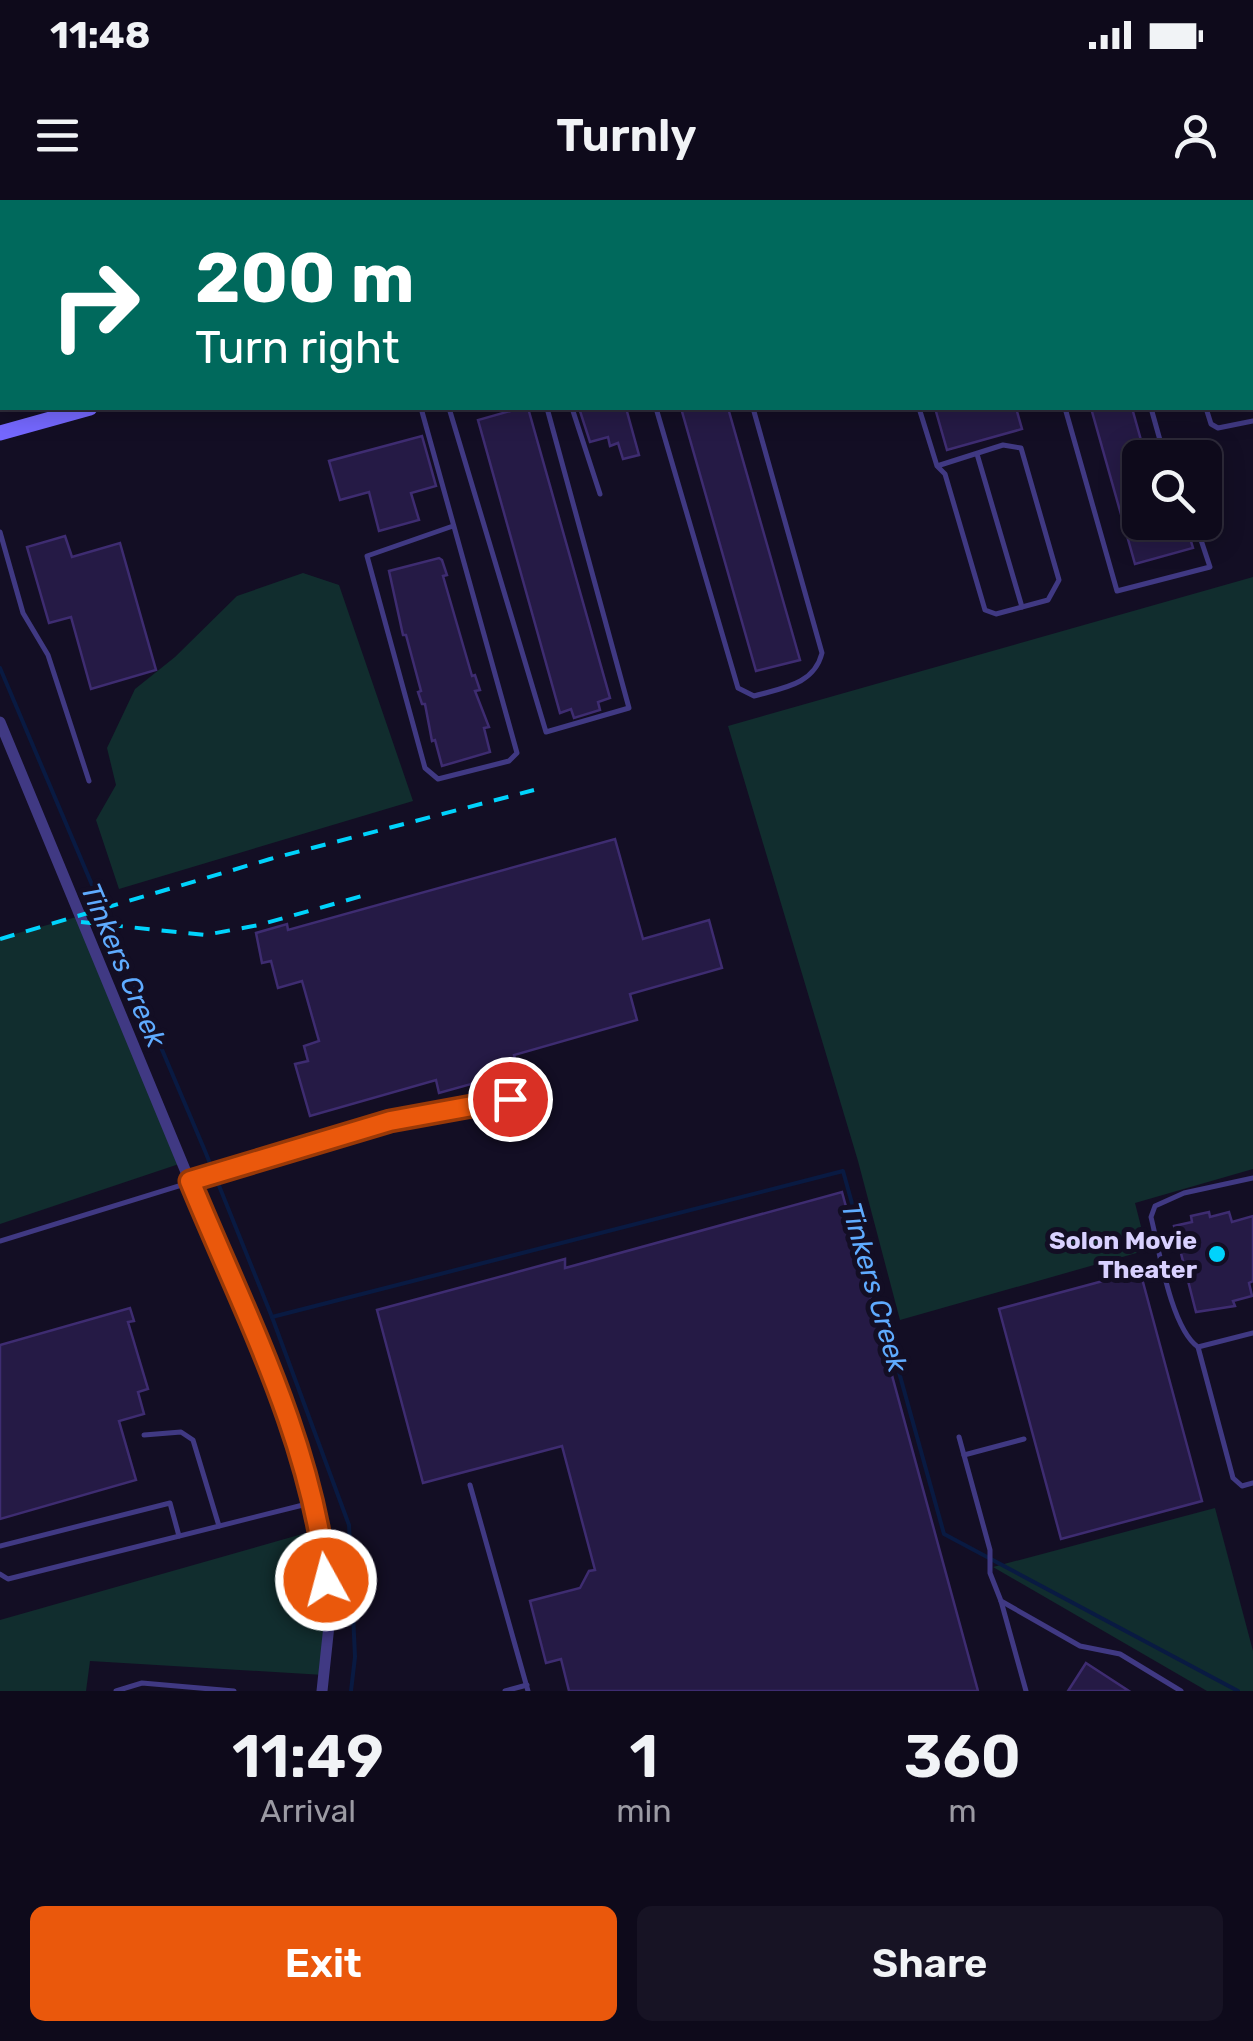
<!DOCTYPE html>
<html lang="en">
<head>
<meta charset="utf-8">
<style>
	:root { --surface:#0e0a1b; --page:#171324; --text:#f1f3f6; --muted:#9b9aa3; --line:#2e2b3a; --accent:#ea580c }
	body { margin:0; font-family:Rubik,sans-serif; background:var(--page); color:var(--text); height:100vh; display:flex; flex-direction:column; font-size:38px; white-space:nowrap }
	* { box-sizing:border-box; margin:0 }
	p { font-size:32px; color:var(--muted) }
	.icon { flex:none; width:55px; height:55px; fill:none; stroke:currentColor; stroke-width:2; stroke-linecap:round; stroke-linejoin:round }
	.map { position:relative; height:1491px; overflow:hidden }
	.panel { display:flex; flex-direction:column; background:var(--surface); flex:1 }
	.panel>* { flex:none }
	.hud { position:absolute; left:0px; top:0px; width:1255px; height:210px; box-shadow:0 5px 25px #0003,0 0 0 2px var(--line); background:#00695c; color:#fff; overflow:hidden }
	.fabs { position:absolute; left:1122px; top:240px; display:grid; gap:20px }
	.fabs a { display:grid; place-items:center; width:100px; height:100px; border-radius:15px; background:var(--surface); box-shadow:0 5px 25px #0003,0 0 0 2px var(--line); font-size:50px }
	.pin { position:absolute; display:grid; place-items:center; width:85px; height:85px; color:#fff; margin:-42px; border:5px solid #fff; border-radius:50%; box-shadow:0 2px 10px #0007 }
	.me { position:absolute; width:110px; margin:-55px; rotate:353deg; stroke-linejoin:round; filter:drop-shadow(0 0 8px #0008) }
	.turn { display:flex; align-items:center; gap:35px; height:210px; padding:0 30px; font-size:45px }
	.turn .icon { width:130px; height:130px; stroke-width:2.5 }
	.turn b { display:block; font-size:70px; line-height:85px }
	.eta { display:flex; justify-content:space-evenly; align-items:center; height:170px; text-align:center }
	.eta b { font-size:60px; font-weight:600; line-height:70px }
	.cta { display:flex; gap:20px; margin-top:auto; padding:20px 30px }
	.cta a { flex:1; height:115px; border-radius:15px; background:var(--accent); color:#fff; font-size:40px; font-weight:600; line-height:115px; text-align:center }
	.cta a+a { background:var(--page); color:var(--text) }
	.status { display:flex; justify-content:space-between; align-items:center; height:70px; padding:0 50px; background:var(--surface); direction:ltr }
	.status svg { height:28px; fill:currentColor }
	header { display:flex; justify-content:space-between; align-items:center; height:130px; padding:0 30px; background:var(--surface); font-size:45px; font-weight:600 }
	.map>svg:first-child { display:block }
</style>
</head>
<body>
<div class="status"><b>11:48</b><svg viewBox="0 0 49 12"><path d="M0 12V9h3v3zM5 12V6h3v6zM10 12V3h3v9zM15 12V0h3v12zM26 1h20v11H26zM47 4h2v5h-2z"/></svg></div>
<header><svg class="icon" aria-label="menu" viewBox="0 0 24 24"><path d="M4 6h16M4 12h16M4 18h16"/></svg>Turnly<svg class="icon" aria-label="person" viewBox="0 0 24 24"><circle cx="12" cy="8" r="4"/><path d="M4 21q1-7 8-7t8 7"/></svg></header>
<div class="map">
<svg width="1253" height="1491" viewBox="0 0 1253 1491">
	<rect width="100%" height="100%" fill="#130e24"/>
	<!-- green -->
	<g fill="#112d2e">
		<path d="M303 373 339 385 413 601 119 689 96 620 116 585 107 548 135 489 175 457 237 396Z"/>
		<path d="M1253 377V969L1135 1003 1147 1050 900 1120 858 961 728 526Z"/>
		<path d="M80 716 182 963 0 1024V738Z"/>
		<path d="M1215 1308 1253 1451V1491H1207L993 1367Z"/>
		<path d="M320 1329 330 1416 324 1475 90 1461 86 1491H0V1420Z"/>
	</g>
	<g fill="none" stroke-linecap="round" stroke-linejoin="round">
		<!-- stream -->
		<g stroke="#091a42" stroke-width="4">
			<path d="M0 468 205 951 272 1117 349 1325 355 1457 351 1491"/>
			<path d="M272 1117 843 971 944 1334 1238 1491"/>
		</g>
	</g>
	<!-- building -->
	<g fill="#251a45" stroke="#3e2c71" stroke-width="2.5">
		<path d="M521 208H528L610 498 598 502 600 510 574 518 571 509 560 513 478 220Z"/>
		<path d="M579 208H626L639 255 623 259 618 243 610 246 608 237 590 242Z"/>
		<path d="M681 208H728L800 460 756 471Z"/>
		<path d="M935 208H1016L1022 229 947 250Z"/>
		<path d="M1091 208H1132L1146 258H1140V322H1165L1168 334 1187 328 1193 348 1135 364Z"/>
		<path d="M422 236 436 286 411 293 419 320 379 331 369 292 340 300 329 261Z"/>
		<path d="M65 336 72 357 120 343 156 470 91 489 71 417 49 423 27 347Z"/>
		<path d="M439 358 442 360 447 375 443 376 472 476 475 475 480 490 475 491 489 527 484 528 490 552 442 566 435 540 432 541 425 504H422L418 492 421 491 406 435H403L389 371Z"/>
		<path d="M615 639 643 739 709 720 722 768 630 794 637 820 514 855 518 871 439 893 436 880 310 916 295 864 308 861 304 846 319 841 302 781 278 788 271 761 262 763 256 733 287 724 288 730Z"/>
		<path d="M842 992 978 1491H569L561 1459 546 1463 530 1401 580 1388 589 1371 595 1370 562 1246 423 1283 377 1110 565 1059V1068Z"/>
		<path d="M1209 1012 1210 1017 1229 1012 1232 1022 1253 1016V1081L1249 1083 1252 1096 1233 1101 1235 1106 1196 1112 1174 1026 1192 1022 1191 1016Z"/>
		<path d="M1140 1071 1202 1301 1061 1339 999 1109Z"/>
		<path d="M130 1108 134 1121 128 1122 148 1189 138 1192 144 1214 119 1221 136 1280 0 1319V1145Z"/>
		<path d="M1086 1463 1129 1491H1068Z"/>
	</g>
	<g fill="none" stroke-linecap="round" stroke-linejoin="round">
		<!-- lane -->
		<g stroke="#403983" stroke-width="5">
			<path d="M152 0 153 2"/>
			<path d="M856 0 857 2"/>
			<path d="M991 0V2"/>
			<path d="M1092 0 1094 2"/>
			<path d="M0 1 2 9"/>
			<path d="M1150 2V0"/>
			<path d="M421 208 517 553 509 561 438 579 425 568 367 356 453 326"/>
			<path d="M449 208 546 532 629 508 547 208"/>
			<path d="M572 208 600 294"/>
			<path d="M656 208 738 488 754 496C782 488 814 485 822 453L753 208"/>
			<path d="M919 208 937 266 945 274 985 410 996 414 1048 400 1059 380 1021 248 1003 245 937 266"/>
			<path d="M1065 208 1117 391 1210 367 1195 322"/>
			<path d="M1151 208 1165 258"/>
			<path d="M1206 208 1211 224 1218 228 1253 221"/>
			<path d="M977 254 1022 407"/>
			<path d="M0 332 23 413 48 455 89 581"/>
			<path d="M1253 978 1184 993 1155 1006 1151 1017C1159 1049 1171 1128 1198 1147L1253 1133"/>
			<path d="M0 1041 390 921 510 899"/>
			<path d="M1198 1147 1233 1278 1242 1286 1253 1283"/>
			<path d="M144 1235 181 1232 193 1240 219 1326"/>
			<path d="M959 1237 990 1350V1373L1001 1401 1080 1446 1120 1454 1181 1491"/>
			<path d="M964 1255 1024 1239"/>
			<path d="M470 1285 528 1491"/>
			<path d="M0 1346 170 1303 179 1336"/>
			<path d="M0 1374 8 1379 311 1303"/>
			<path d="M1001 1401 1026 1491"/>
			<path d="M116 1491 142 1483 234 1491"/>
			<path d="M505 1491 527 1485"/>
		</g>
		<!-- street -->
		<g stroke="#403983" stroke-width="11">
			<path d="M209 0V2"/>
			<path d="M509 0 510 2"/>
			<path d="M577 0 578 2"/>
			<path d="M476 2 485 0"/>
			<path d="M0 522 293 1231 322 1344 330 1416 322 1491"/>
		</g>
		<!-- secondary -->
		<g stroke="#7568ff" stroke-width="15">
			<path d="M818 2 827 0"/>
			<path d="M0 233 90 208"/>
		</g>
		<!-- rail -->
		<g stroke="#00d3fc" stroke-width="4" stroke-dasharray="15 12" stroke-linecap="butt">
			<path d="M81 722 205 735 259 725 369 694"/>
			<path d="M0 739 270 659 534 590"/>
		</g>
	</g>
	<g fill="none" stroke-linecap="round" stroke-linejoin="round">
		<defs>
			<path id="route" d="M326 1380C312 1240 243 1110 190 981L390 921 510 899"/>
		</defs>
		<!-- route casing -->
		<use href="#route" stroke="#983908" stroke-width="25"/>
		<!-- route -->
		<use href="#route" stroke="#ea580c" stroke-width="18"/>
	</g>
	<!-- markers -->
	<circle fill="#00d3fc" stroke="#130e24" stroke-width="4" cx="1217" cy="1054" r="10"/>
	<g text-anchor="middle" stroke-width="10" stroke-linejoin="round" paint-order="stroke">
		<!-- poi labels -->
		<g font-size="25" font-weight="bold" fill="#d9d1ff" stroke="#130e24" text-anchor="end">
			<text x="1197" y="1049">Solon Movie<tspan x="1197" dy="29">Theater</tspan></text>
		</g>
		<!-- water labels -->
		<g font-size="28" font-style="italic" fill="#5fabff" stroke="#130e24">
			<text transform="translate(124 765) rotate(67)" y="10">Tinkers Creek</text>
			<text transform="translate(875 1087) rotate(74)" y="10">Tinkers Creek</text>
		</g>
	</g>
</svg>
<div class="fabs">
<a><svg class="icon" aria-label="search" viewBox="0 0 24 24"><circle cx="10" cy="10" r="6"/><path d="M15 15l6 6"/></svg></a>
</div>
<div class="pin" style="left:510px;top:899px;background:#d93025"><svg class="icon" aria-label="arrive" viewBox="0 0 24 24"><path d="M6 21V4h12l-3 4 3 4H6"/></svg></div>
<svg class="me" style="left:326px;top:1380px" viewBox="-20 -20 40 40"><circle r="17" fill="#ea580c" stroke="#fff" stroke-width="3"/><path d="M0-11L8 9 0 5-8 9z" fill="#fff"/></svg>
<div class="hud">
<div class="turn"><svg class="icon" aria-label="right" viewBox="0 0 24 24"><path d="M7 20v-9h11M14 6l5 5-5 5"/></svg><div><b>200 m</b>Turn right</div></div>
</div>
</div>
<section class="panel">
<div class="eta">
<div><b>11:49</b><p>Arrival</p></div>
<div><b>1</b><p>min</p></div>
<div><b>360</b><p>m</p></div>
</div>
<div class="cta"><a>Exit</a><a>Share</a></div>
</section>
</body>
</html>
